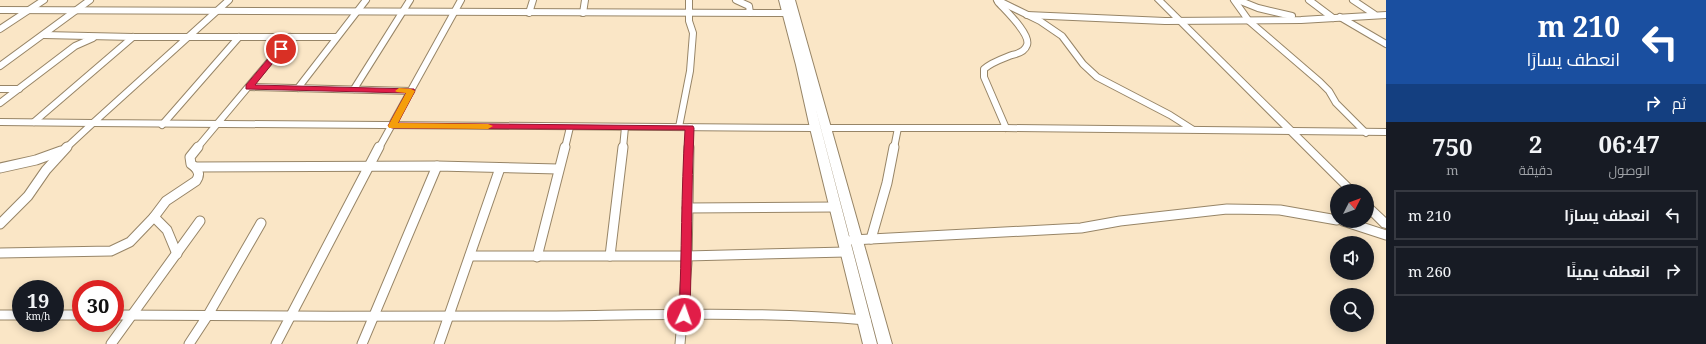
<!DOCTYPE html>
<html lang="ar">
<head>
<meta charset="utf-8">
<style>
	:root { --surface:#171b24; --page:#242831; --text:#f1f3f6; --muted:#9ea1a6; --line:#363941 }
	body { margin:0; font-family:"Noto Serif",Cairo,serif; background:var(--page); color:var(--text); direction:rtl; height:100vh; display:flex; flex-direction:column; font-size:15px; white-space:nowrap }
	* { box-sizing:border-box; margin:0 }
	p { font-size:13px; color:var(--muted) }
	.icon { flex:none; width:22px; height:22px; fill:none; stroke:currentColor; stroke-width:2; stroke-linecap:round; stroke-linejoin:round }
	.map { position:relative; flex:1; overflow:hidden; direction:ltr }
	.sheet { display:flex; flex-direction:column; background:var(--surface); width:320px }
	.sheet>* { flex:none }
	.guide { background:#1a4fa0; color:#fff; overflow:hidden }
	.needle { width:26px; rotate:48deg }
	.tools { position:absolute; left:1330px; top:184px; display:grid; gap:8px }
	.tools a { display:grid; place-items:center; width:44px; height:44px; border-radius:50%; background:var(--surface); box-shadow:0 2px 10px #0003; font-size:20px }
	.speed { position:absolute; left:12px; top:280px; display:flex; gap:8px; font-size:20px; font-weight:700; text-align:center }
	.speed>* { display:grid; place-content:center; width:52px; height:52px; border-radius:50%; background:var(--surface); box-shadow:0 2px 10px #0003; line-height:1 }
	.speed small { font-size:10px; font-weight:400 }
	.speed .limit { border:6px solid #d22; background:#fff; color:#111 }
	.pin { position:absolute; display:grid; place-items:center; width:34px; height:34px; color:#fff; margin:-17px; border:2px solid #fff; border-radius:50%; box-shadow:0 1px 4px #0007 }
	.me { position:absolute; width:44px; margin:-22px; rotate:3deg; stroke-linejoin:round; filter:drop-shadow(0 0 3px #0008) }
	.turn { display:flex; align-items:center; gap:14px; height:84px; padding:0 20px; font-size:18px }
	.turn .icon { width:52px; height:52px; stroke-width:2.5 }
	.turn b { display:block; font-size:28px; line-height:34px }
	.then { display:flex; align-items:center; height:38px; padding:0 20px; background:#0003; gap:8px; font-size:15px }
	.eta { display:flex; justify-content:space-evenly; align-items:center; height:68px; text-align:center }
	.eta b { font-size:24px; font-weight:700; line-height:28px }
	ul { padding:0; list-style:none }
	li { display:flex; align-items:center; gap:12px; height:50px; margin:0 8px 6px; padding:0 12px; border:2px solid var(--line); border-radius:0px }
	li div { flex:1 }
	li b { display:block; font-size:15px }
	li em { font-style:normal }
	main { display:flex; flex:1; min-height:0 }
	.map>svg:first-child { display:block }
</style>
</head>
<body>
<main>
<section class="sheet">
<div class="guide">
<div class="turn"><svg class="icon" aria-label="left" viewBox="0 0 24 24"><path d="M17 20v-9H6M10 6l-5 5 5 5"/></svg><div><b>210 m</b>انعطف يسارًا</div></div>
<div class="then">ثم<svg class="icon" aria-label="right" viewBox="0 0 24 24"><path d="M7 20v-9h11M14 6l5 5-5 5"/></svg></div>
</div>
<div class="eta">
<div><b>06:47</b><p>الوصول</p></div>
<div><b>2</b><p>دقيقة</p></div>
<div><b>750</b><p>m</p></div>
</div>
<ul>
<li><svg class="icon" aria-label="left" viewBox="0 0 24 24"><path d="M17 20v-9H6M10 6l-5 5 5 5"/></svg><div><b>انعطف يسارًا</b></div><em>210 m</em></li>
<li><svg class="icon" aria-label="right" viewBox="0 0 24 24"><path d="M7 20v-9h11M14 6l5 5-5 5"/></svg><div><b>انعطف يمينًا</b></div><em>260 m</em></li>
</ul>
</section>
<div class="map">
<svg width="1386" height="344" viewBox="0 0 1386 344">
	<rect width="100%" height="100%" fill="#fae6c6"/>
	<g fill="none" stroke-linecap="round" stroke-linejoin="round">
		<defs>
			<g id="minor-far1">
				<path d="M229 0 93 123 815 128"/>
				<path d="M736 0 749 6 750 13"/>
				<path d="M997 0 1040 21 1062 36 1083 64 1097 77 1170 115 1192 129"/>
				<path d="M1234 0 1249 21 1320 82 1329 91 1336 103 1366 133"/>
				<path d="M1238 0 1258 8 1292 16"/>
				<path d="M1309 0 1333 18"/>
				<path d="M1353 0 1374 14"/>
				<path d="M998 2C1005 10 1031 34 1027 45 1025 51 1017 54 1012 55 1002 59 992 62 984 69V77L1006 128"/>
				<path d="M0 10 793 13"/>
				<path d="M529 13 533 0"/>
				<path d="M583 13 585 0"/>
				<path d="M1027 15 1165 21 1301 20 1386 15"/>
				<path d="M1340 17 1386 44"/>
				<path d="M0 29 44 0"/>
				<path d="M44 35 133 37H336"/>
				<path d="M0 66 90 0"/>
				<path d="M249 87 411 91"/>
				<path d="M298 88 366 0"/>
				<path d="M0 89H19"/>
				<path d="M354 89 410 0"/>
				<path d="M0 103 75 46 93 38"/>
				<path d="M0 122 93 123"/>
				<path d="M34 122 133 37"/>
				<path d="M162 125 239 37"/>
				<path d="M679 127 690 71 693 33 689 21V0"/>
				<path d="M825 128H1006L1386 132"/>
				<path d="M66 148 93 123"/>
				<path d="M197 148 290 37"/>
				<path d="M379 148 461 0"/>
				<path d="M565 148 570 127"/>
				<path d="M623 148 625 127"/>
				<path d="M689 148 690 127"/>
				<path d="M894 148 898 128"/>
			</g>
			<g id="minor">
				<path d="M198 147 190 157 191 164 195 167 437 166 558 169"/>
				<path d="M0 168 36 160 61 151"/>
				<path d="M687 208 835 207"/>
				<path d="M1343 221 1386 235"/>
				<path d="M0 224 28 196 46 170 67 147"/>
				<path d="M871 239 887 183 894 147"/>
				<path d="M852 240 1081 228 1120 221 1227 209 1280 210 1337 220"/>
				<path d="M0 253 111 251 130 242 154 217"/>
				<path d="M177 254 167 230 154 217 166 201 196 181C200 175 199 172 195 167"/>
				<path d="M470 256H687L846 252"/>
				<path d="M610 256 623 147"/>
				<path d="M537 257 565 147"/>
				<path d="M0 315H21"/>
				<path d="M55 315H81"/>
				<path d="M115 315C258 316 402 317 545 316 652 315 760 311 866 320"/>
				<path d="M111 344 200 221"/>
				<path d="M189 344 208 315 261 223"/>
				<path d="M276 344 379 147"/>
				<path d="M362 344 437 166"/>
				<path d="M439 344 500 168"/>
				<path d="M680 344 687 263 689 147"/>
			</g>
			<g id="tertiary">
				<path d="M1155 0H1163L1357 191H1346Z"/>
				<path d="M1367 203 1371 204 1386 218V228L1382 227 1367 212Z"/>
			</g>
			<path id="secondary" d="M779 0H795L892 344H878L815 106 877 344H863L810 128 796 65Z"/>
		</defs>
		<!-- minor-far1 casing -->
		<use href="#minor-far1" stroke="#978567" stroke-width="8"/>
		<!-- minor casing -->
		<use href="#minor" stroke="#978567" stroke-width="11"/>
		<!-- tertiary casing -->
		<use href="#tertiary" stroke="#978567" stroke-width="2"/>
		<!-- secondary casing -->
		<use href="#secondary" stroke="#978567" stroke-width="2"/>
		<!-- minor-far1 -->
		<use href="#minor-far1" stroke="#fff" stroke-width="6"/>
		<!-- minor -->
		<use href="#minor" stroke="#fff" stroke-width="9"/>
		<!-- tertiary -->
		<use href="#tertiary" fill="#fff" fill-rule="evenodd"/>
		<!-- secondary -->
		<use href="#secondary" fill="#fff" fill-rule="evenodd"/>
	</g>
	<!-- route -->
	<path fill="#e11d48" stroke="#92132f" d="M278 47H281L284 49 255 85 414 89 415 91 398 123 693 126 694 128C691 190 692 252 690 315L688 318 684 319 680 318 679 315C682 253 681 192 685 130L392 128 388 126 406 93 246 89V85Z"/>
	<!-- slow -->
	<path fill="#f59e0b" d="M399 88 411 89 415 91 398 123 488 124 493 126 488 129 389 128 388 126 406 93 397 92 395 91Z"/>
</svg>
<div class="tools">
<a><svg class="needle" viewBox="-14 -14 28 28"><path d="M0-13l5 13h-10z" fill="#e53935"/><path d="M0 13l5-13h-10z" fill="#9ea1a6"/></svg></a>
<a><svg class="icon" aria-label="sound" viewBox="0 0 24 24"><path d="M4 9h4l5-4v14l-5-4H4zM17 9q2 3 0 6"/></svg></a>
<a><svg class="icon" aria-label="search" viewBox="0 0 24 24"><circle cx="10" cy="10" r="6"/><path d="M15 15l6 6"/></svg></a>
</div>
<div class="speed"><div>19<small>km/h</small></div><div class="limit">30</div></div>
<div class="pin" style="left:281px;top:49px;background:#d93025"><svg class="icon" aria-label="arrive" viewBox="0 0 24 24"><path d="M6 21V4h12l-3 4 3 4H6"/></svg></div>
<svg class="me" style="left:684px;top:315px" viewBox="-20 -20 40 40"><circle r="17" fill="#e11d48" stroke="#fff" stroke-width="3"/><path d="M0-11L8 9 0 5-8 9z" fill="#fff"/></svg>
</div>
</main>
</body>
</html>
